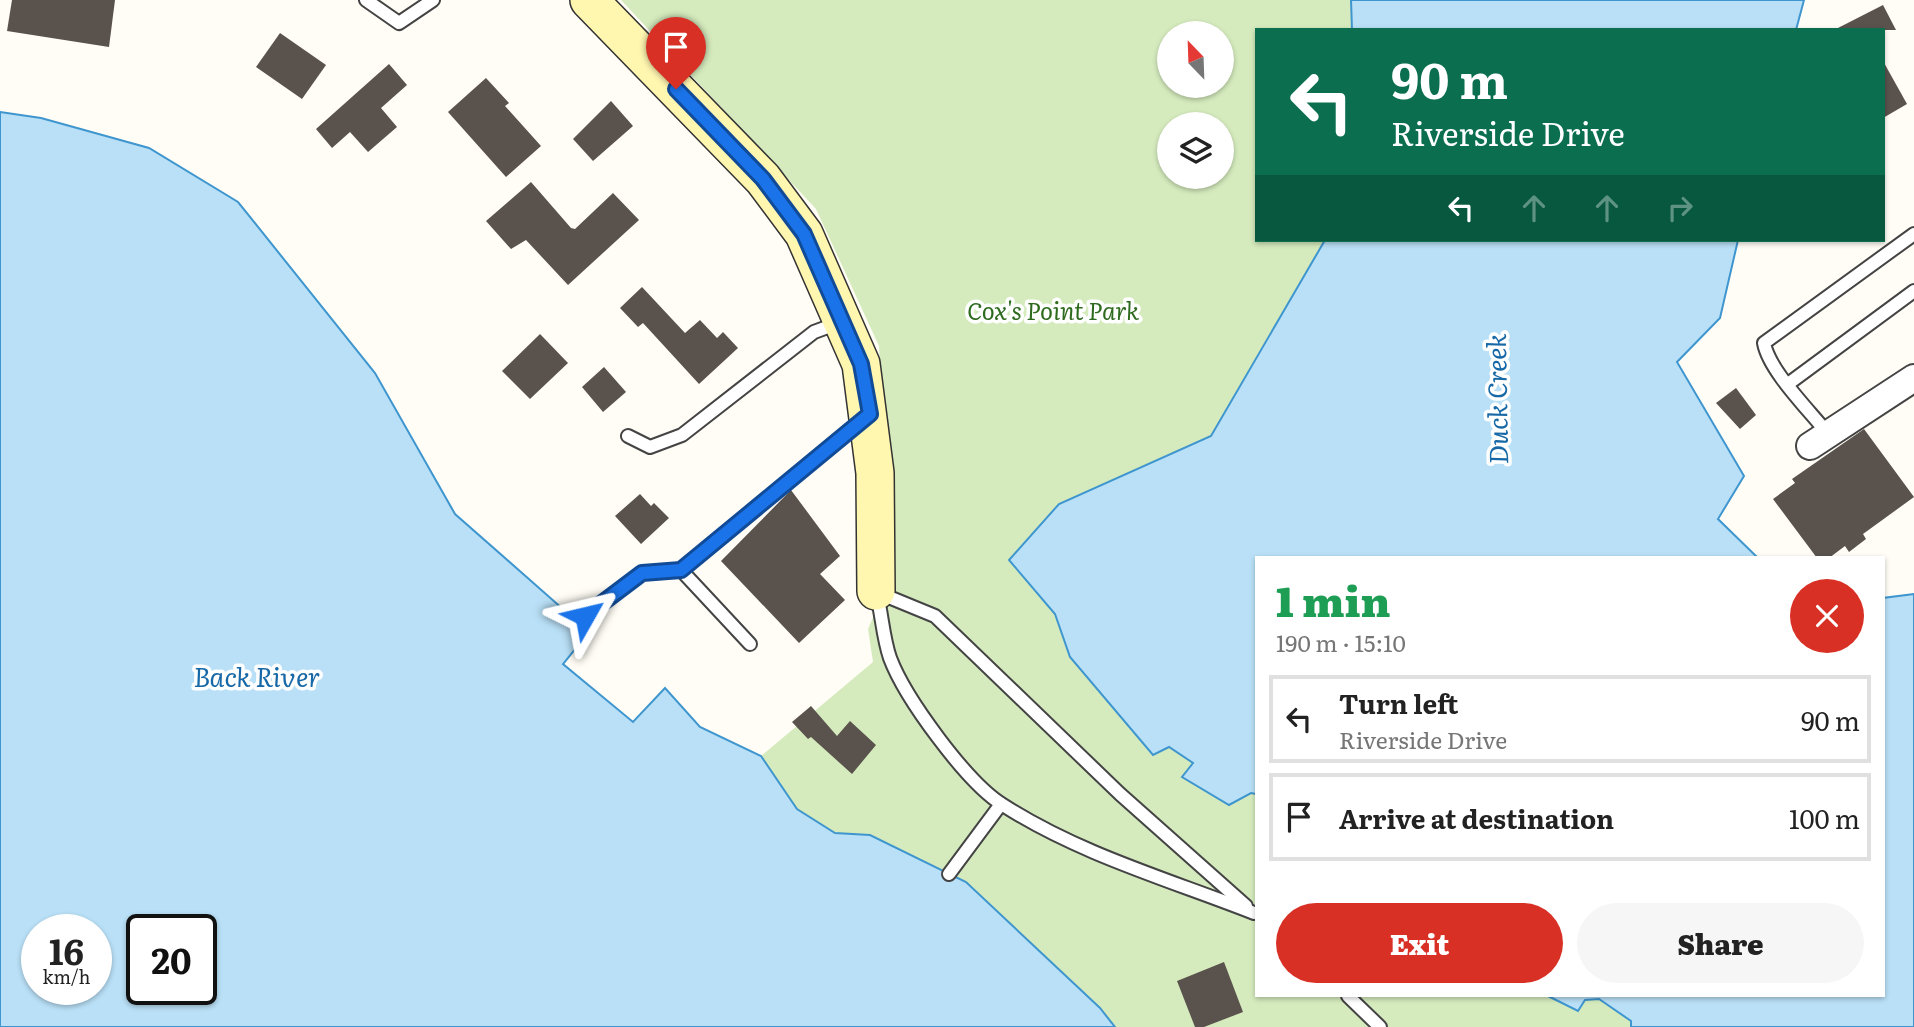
<!DOCTYPE html>
<html lang="en">
<head>
<meta charset="utf-8">
<style>
	:root { --surface:#fff; --page:#f6f6f6; --text:#222; --muted:#767676; --line:#e0e0e0; --accent:#d93025 }
	body { margin:0; font-family:Literata,serif; background:var(--page); color:var(--text); height:100vh; display:flex; flex-direction:column; font-size:26px; white-space:nowrap }
	* { box-sizing:border-box; margin:0 }
	p { font-size:23px; color:var(--muted) }
	.icon { flex:none; width:38px; height:38px; fill:none; stroke:currentColor; stroke-width:2; stroke-linecap:round; stroke-linejoin:round }
	.map { position:relative; flex:1; overflow:hidden }
	.sheet { position:absolute; left:1255px; top:556px; width:630px; height:441px; display:flex; flex-direction:column; background:var(--surface); border-radius:0px; box-shadow:0 2px 5px #0004 }
	.sheet>* { flex:none }
	.hud { position:absolute; left:1255px; top:28px; width:630px; height:214px; border-radius:0px; box-shadow:0 2px 5px #0004; background:#0b6e4f; color:#fff; overflow:hidden }
	.needle { width:46px; rotate:337deg }
	.controls { position:absolute; left:1157px; top:21px; display:grid; gap:14px }
	.controls a { display:grid; place-items:center; width:77px; height:77px; border-radius:50%; background:var(--surface); box-shadow:0 2px 5px #0004; font-size:35px }
	.speed { position:absolute; left:21px; top:914px; display:flex; gap:14px; font-size:35px; font-weight:700; text-align:center }
	.speed>* { display:grid; place-content:center; width:91px; height:91px; border-radius:50%; background:var(--surface); box-shadow:0 2px 5px #0004; line-height:1 }
	.speed small { font-size:18px; font-weight:400 }
	.speed .limit { border:4px solid #111; border-radius:10px; background:#fff; color:#111 }
	.pin { position:absolute; display:grid; place-items:center; width:60px; height:60px; color:#fff; margin:-72px -30px; border-radius:50% 50% 50% 0; rotate:-45deg; box-shadow:0 0 7px #0007 }
	.pin .icon { rotate:45deg }
	.me { position:absolute; width:77px; margin:-38px; rotate:53deg; stroke-linejoin:round; filter:drop-shadow(0 0 5px #0008) }
	.turn { display:flex; align-items:center; gap:24px; height:147px; padding:0 21px; font-size:32px }
	.turn .icon { width:91px; height:91px; stroke-width:2.5 }
	.turn b { display:block; font-size:49px; line-height:60px }
	.lanes { display:flex; align-items:center; height:66px; padding:0 21px; background:#0003; justify-content:center; gap:35px; direction:ltr }
	.lanes .off { opacity:.35 }
	.round { display:grid; place-items:center; flex:none; width:74px; height:74px; border-radius:37px; background:var(--page) }
	.head { display:flex; align-items:center; justify-content:space-between; height:119px; padding:0 21px }
	h1 { font-size:42px; font-weight:800; line-height:52px; color:#1e9e55 }
	.button { display:flex; gap:14px; margin-top:auto; padding:14px 21px }
	.button a { flex:1; height:80px; border-radius:42px; background:var(--accent); color:#fff; font-size:28px; font-weight:800; line-height:80px; text-align:center }
	.button a+a { background:var(--page); color:var(--text) }
	ul { padding:0; list-style:none }
	li { display:flex; align-items:center; gap:21px; height:88px; margin:0 14px 10px; padding:0 7px; border:4px solid var(--line); border-radius:0px }
	li div { flex:1 }
	li b { display:block; font-size:26px }
	li em { font-style:normal }
	.map>svg:first-child { display:block }
</style>
</head>
<body>
<div class="map">
<svg width="1914" height="1027" viewBox="0 0 1914 1027">
	<rect width="100%" height="100%" fill="#fffdf5"/>
	<!-- green -->
	<path fill="#d5ebbd" fill-rule="evenodd" d="M621 0H1351L1354 30H1256V240H1325L1211 436 1059 504 1048 605 1055 614 1070 657 1152 755 1169 747 1193 763 1183 777 1256 794V996H1548L1599 999 1631 1022V1027H1115L1100 1008 870 835 835 833 797 809 761 756 873 662 868 629 891 576 879 346 816 209ZM1169 33H1222V86H1169ZM1169 124H1222V177H1169Z"/>
	<!-- water -->
	<g fill="#b9e0f7" stroke="#3f96cf" stroke-width="2" fill-rule="evenodd">
		<path d="M1351 0H1804L1796 30H1352Z"/>
		<path d="M0 112 41 118 149 148 238 202 375 373 455 514 589 632 563 664 633 722 665 688 700 727 761 756 797 809 835 833 870 835 966 882 1100 1008 1115 1027H0ZM37 929H96V989H37ZM142 929H201V989H142Z"/>
		<path d="M1325 240H1738L1720 318 1677 362 1744 476 1718 519 1758 558H1256V794L1251 793 1229 805 1182 777 1193 763 1169 747 1153 755 1070 657 1055 614 1009 560 1059 504 1211 436Z"/>
		<path d="M1914 594V1027H1631V1021L1599 999 1585 1000 1578 1011 1548 996H1883V598Z"/>
	</g>
	<!-- building -->
	<g fill="#5a524d">
		<path d="M12 0H115L109 47 7 31Z"/>
		<path d="M1883 5 1896 30H1834Z"/>
		<path d="M280 33 326 65 302 99 256 67Z"/>
		<path d="M1883 61 1907 104 1883 118Z"/>
		<path d="M389 64 407 85 381 108 397 127 368 152 350 132 332 148 316 129Z"/>
		<path d="M486 78 509 103 505 106 541 146 506 177 448 112Z"/>
		<path d="M611 101 633 126 593 161 573 139Z"/>
		<path d="M531 182 571 228 575 229 613 193 639 220 568 285 526 240 511 249 486 221Z"/>
		<path d="M642 287 685 333 700 320 717 338 723 332 738 348 699 384 643 323 638 327 620 308Z"/>
		<path d="M540 334 568 363 530 399 502 371Z"/>
		<path d="M604 367 626 392 603 412 582 387Z"/>
		<path d="M1736 388 1756 415 1740 429 1716 403Z"/>
		<path d="M1864 429 1914 497 1863 534 1866 539 1849 552 1845 546 1829 558H1817L1773 499 1795 483 1792 479Z"/>
		<path d="M791 490 840 556 820 574 845 600 799 643 721 561Z"/>
		<path d="M640 494 651 506 654 503 669 518 641 544 615 516Z"/>
		<path d="M811 706 837 736 850 721 876 745 852 774 811 737 808 739 792 722Z"/>
		<path d="M1224 962 1243 1012 1204 1027H1195L1177 981Z"/>
	</g>
	<g fill="none" stroke-linecap="round" stroke-linejoin="round">
		<defs>
			<g id="lane">
				<path d="M366 0 399 23 433 0"/>
				<path d="M1788 384 1914 291"/>
				<path d="M1828 434C1810 411 1769 371 1764 343L1914 234"/>
				<path d="M628 436 650 447 682 435 814 332 841 322"/>
				<path d="M879 593 935 616 1120 794 1246 906"/>
				<path d="M877 595C882 615 883 638 890 658 905 698 967 783 1003 805 1079 854 1170 880 1254 913"/>
				<path d="M585 616 642 573 681 570"/>
				<path d="M750 644 681 570 862 420"/>
				<path d="M949 874 1001 804"/>
				<path d="M1348 996 1380 1027"/>
			</g>
			<path id="street" d="M1810 446 1914 378"/>
			<path id="secondary" d="M589 0 763 179 804 234 861 364 875 473 876 591"/>
		</defs>
		<!-- lane casing -->
		<use href="#lane" stroke="#444" stroke-width="16"/>
		<!-- street casing -->
		<use href="#street" stroke="#444" stroke-width="30"/>
		<!-- secondary casing -->
		<use href="#secondary" stroke="#333" stroke-width="40"/>
		<!-- lane -->
		<use href="#lane" stroke="#fff" stroke-width="12"/>
		<!-- street -->
		<use href="#street" stroke="#fff" stroke-width="26"/>
		<!-- secondary -->
		<use href="#secondary" stroke="#fff6b0" stroke-width="37"/>
	</g>
	<g fill="none" stroke-linecap="round" stroke-linejoin="round">
		<defs>
			<path id="route" d="M585 616 642 573 681 570 870 414 861 364 804 234 763 179 676 89"/>
		</defs>
		<!-- route casing -->
		<use href="#route" stroke="#114b97" stroke-width="18"/>
		<!-- route -->
		<use href="#route" stroke="#1a73e8" stroke-width="12"/>
	</g>
	<g text-anchor="middle" stroke-width="7" stroke-linejoin="round" paint-order="stroke">
		<!-- park labels -->
		<g font-size="24" font-style="italic" fill="#2f6b1f" stroke="#fff">
			<text x="1053" y="320">Cox's Point Park</text>
		</g>
		<!-- water labels -->
		<g font-size="26" font-style="italic" fill="#1768a6" stroke="#fff">
			<text transform="translate(1498 399) rotate(-91)" y="9">Duck Creek</text>
			<text x="257" y="687">Back River</text>
		</g>
	</g>
</svg>
<div class="controls">
<a><svg class="needle" viewBox="-14 -14 28 28"><path d="M0-13l5 13h-10z" fill="#e53935"/><path d="M0 13l5-13h-10z" fill="#767676"/></svg></a>
<a><svg class="icon" aria-label="layers" viewBox="0 0 24 24"><path d="M12 4l9 5-9 5-9-5zM3 14l9 5 9-5"/></svg></a>
</div>
<div class="speed"><div>16<small>km/h</small></div><div class="limit">20</div></div>
<div class="pin" style="left:676px;top:89px;background:#d93025"><svg class="icon" aria-label="arrive" viewBox="0 0 24 24"><path d="M6 21V4h12l-3 4 3 4H6"/></svg></div>
<svg class="me" style="left:585px;top:616px" viewBox="-20 -20 40 40"><path d="M0-17L14 15 0 8-14 15z" fill="#1a73e8" stroke="#fff" stroke-width="4"/></svg>
<div class="hud">
<div class="turn"><svg class="icon" aria-label="left" viewBox="0 0 24 24"><path d="M17 20v-9H6M10 6l-5 5 5 5"/></svg><div><b>90 m</b>Riverside Drive</div></div>
<div class="lanes"><svg class="icon" aria-label="left" viewBox="0 0 24 24"><path d="M17 20v-9H6M10 6l-5 5 5 5"/></svg><svg class="icon off" aria-label="ahead" viewBox="0 0 24 24"><path d="M12 20V5M6 11l6-6 6 6"/></svg><svg class="icon off" aria-label="ahead" viewBox="0 0 24 24"><path d="M12 20V5M6 11l6-6 6 6"/></svg><svg class="icon off" aria-label="right" viewBox="0 0 24 24"><path d="M7 20v-9h11M14 6l5 5-5 5"/></svg></div>
</div>
<section class="sheet">
<div class="head"><div><h1>1 min</h1><p>190 m · 15:10</p></div><a class="round" style="background:#d93025;color:#fff"><svg class="icon" aria-label="close" viewBox="0 0 24 24"><path d="M6 6l12 12M18 6L6 18"/></svg></a></div>
<ul>
<li><svg class="icon" aria-label="left" viewBox="0 0 24 24"><path d="M17 20v-9H6M10 6l-5 5 5 5"/></svg><div><b>Turn left</b><p>Riverside Drive</p></div><em>90 m</em></li>
<li><svg class="icon" aria-label="arrive" viewBox="0 0 24 24"><path d="M6 21V4h12l-3 4 3 4H6"/></svg><div><b>Arrive at destination</b></div><em>100 m</em></li>
</ul>
<div class="button"><a>Exit</a><a>Share</a></div>
</section>
</div>
</body>
</html>
